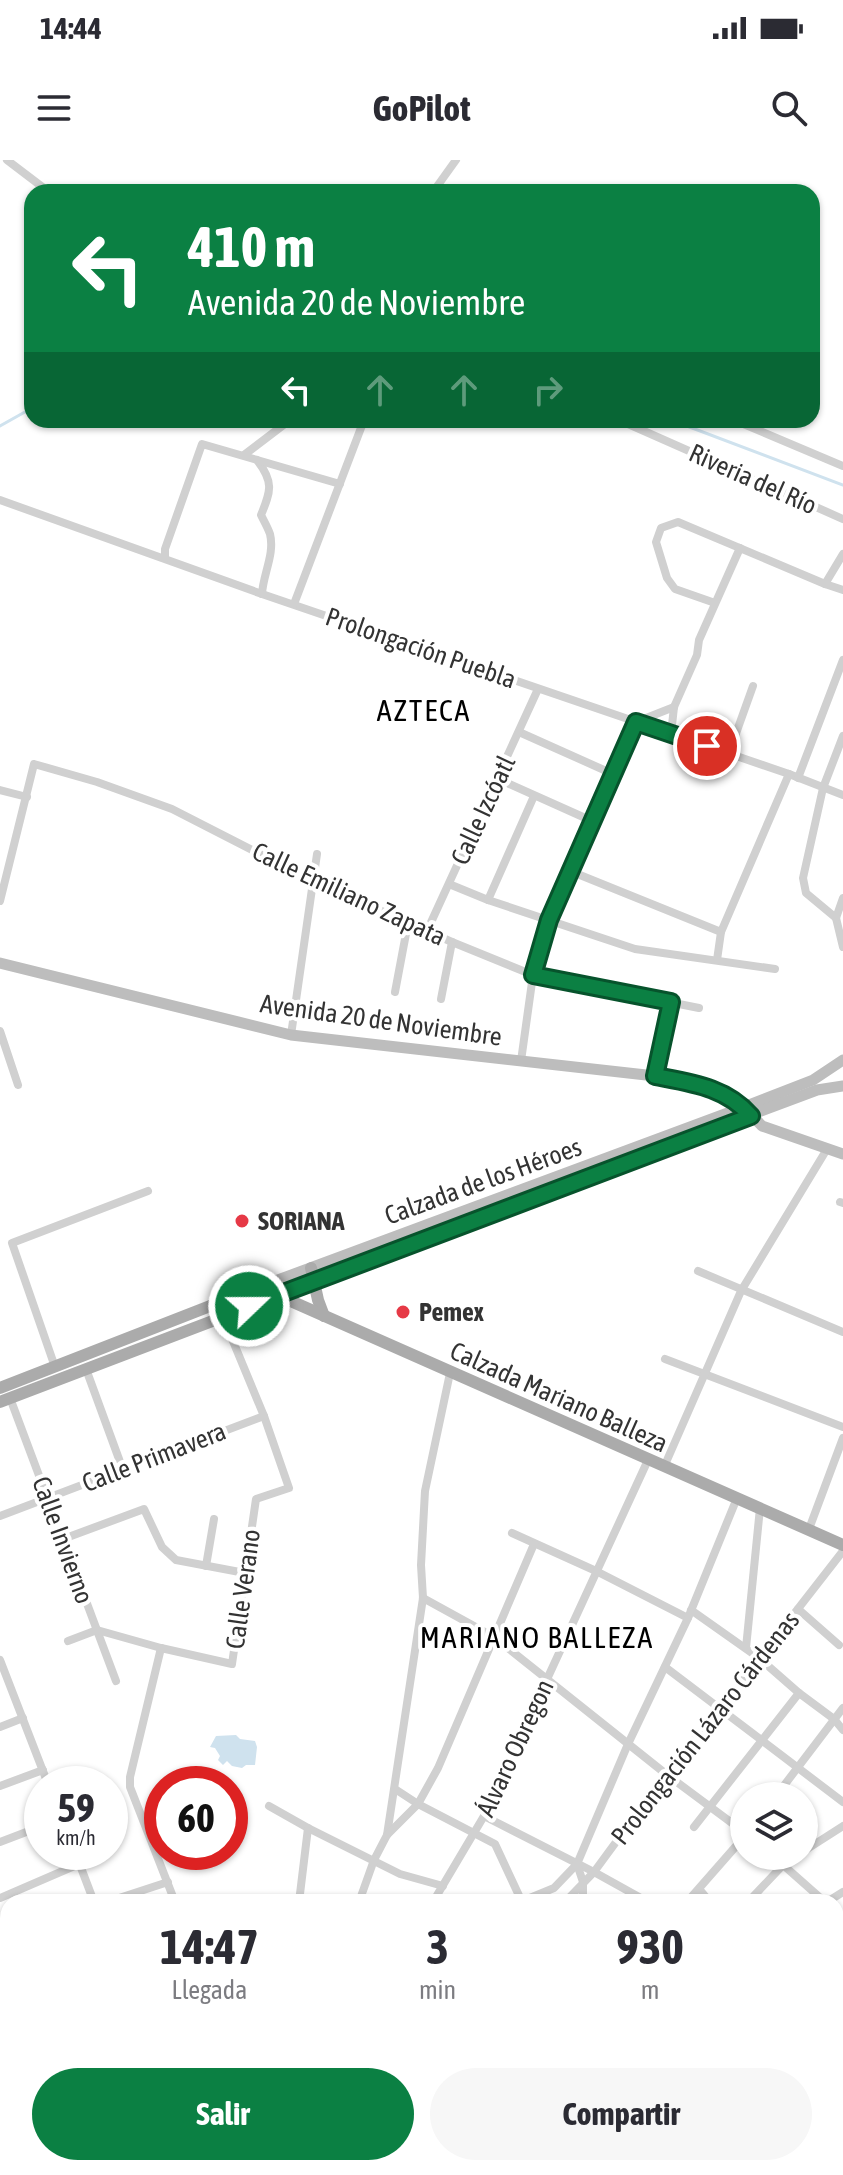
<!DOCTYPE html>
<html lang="es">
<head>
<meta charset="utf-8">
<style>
	:root { --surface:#fff; --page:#f7f7f7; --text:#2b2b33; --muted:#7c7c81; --accent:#0b8043 }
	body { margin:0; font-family:"Asap Condensed",sans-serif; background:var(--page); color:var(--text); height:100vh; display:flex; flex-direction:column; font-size:30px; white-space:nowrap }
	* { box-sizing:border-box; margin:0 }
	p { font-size:26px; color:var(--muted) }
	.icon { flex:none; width:44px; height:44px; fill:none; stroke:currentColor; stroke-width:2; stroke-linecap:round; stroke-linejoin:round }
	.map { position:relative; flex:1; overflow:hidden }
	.details { position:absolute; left:0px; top:1734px; width:844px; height:282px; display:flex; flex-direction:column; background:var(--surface); border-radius:24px 24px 0 0; box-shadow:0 2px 6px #0004 }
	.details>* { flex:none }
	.hud { position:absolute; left:24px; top:24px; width:796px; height:244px; border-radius:24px; box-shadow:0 2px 6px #0004; background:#0b8043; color:#fff; overflow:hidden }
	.fabs { position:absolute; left:730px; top:1622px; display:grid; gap:16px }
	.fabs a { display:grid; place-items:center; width:88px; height:88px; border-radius:50%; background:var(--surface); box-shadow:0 2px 6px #0004; font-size:40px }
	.speed { position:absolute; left:24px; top:1606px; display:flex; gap:16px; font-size:40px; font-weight:700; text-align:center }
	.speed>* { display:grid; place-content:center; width:104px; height:104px; border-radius:50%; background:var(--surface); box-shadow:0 2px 6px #0004; line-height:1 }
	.speed small { font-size:20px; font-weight:400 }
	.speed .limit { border:12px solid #d22; background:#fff; color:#111 }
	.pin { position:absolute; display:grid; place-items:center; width:68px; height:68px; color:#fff; margin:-34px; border:4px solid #fff; border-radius:50%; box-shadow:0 2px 8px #0007 }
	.me { position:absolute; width:88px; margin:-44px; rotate:68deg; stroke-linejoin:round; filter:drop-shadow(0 0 6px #0008) }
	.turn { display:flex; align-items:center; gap:28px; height:168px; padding:0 32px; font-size:36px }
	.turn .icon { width:104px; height:104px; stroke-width:2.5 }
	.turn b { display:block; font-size:56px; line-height:68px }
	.lanes { display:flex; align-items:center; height:76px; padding:0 32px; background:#0003; justify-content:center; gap:40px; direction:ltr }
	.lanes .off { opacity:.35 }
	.eta { display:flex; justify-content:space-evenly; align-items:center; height:136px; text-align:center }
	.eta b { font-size:48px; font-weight:700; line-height:56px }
	.cta { display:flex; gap:16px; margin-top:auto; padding:16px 32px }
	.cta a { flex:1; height:92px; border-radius:48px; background:var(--accent); color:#fff; font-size:32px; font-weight:700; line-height:92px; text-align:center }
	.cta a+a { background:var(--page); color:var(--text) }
	.status { display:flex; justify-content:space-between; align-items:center; height:56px; padding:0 40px; background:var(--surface); direction:ltr }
	.status svg { height:22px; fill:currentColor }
	header { display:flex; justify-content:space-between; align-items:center; height:104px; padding:0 32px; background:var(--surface); font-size:36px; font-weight:700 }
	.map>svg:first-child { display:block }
</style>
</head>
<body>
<div class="status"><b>14:44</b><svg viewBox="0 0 49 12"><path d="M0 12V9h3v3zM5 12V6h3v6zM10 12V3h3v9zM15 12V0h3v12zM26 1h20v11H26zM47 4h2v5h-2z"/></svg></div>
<header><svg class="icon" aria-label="menu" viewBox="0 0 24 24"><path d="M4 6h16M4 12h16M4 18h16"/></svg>GoPilot<svg class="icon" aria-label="search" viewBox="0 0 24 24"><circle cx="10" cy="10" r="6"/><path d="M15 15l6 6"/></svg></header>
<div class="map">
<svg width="843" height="2015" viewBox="0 0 843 2015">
	<rect width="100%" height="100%" fill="#fff"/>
	<!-- water -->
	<path fill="#cfe2ee" d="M236 1575 240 1579 255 1581 257 1587 255 1605H246L242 1608 232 1606 227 1601 223 1605 218 1600 220 1596 215 1588 210 1587 216 1576Z"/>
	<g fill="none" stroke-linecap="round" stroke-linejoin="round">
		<!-- stream -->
		<g stroke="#cfe2ee" stroke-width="3">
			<path d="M671 260 843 325"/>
			<path d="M0 266 32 248"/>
			<path d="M428 2015 450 2010 472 2015"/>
		</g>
		<!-- street -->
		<g stroke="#d0d0d0" stroke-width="8">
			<path d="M7 0 49 32"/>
			<path d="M433 32 456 0"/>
			<path d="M619 260 843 359"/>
			<path d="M734 260 843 306"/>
			<path d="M244 295 290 260"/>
			<path d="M257 300C274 322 271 331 261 355 264 361 268 368 270 374 275 394 263 414 262 434"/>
			<path d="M0 340 262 434 789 614 843 635"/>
			<path d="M165 398V389L202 284 340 324"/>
			<path d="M825 424 843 394"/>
			<path d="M715 443 675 429 667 418 656 382 661 368 678 362 825 424 843 430"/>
			<path d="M294 444 364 260"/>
			<path d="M519 572 613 614"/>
			<path d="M671 574 674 547 697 495 699 480 740 388"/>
			<path d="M729 593 753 526"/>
			<path d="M798 618 843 500"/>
			<path d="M498 619 592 661"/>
			<path d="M0 630 27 637"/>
			<path d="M570 711 721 772"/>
			<path d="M449 724 488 740 635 789 775 809"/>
			<path d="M843 738 836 758 843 787"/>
			<path d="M488 740 534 636"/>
			<path d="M0 741 34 604 97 622 172 649 313 721 452 782 533 815 699 848"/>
			<path d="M836 758 806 733 803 718 823 628 843 576"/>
			<path d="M427 771 538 529"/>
			<path d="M717 800 721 772 789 614"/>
			<path d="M395 832 408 763"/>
			<path d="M441 839 452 782"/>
			<path d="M0 871 18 925"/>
			<path d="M291 875 317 694"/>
			<path d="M521 901 533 815 549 760 636 562 674 547"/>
			<path d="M655 916 671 842"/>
			<path d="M840 1042 843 1043"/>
			<path d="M698 1111 843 1172"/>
			<path d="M665 1199 843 1267"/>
			<path d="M55 1207 12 1083 148 1031"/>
			<path d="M86 1209 123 1310"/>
			<path d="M10 1238 116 1521"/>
			<path d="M664 1307 741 1131 827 989"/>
			<path d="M0 1356 264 1256"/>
			<path d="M809 1369 843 1278"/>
			<path d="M512 1373 596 1411 688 1458"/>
			<path d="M63 1379 144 1349 162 1387 176 1400 245 1413"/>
			<path d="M206 1406 214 1359"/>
			<path d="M423 1438 494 1477 666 1614 744 1672"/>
			<path d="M798 1449 839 1485"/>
			<path d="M691 1450 759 1498 799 1533 834 1559 843 1570"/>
			<path d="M68 1481 97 1470 161 1488 232 1504 256 1339 289 1328 264 1256 223 1157"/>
			<path d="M161 1488 130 1617V1627L175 1742"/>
			<path d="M746 1488 760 1348"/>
			<path d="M0 1500 48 1624"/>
			<path d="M665 1507 843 1642"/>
			<path d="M0 1567 23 1558"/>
			<path d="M0 1626 43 1610"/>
			<path d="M395 1629 418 1644 495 1684 522 1742"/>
			<path d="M776 1636 843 1548"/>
			<path d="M269 1646 308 1668 400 1714 443 1726"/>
			<path d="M484 1656 594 1712 648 1742"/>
			<path d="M694 1667 799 1533"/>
			<path d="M387 1675 423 1438 421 1405 425 1331 450 1213"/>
			<path d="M0 1682 42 1666"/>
			<path d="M804 1691 843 1666"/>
			<path d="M75 1692 94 1742"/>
			<path d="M773 1696 825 1742"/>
			<path d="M577 1704 583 1722V1742"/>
			<path d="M700 1730 710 1742"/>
			<path d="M0 1738 79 1704"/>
			<path d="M113 1740 168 1722"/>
			<path d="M299 1742 308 1668"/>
			<path d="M359 1742 374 1700 387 1675 418 1644 438 1608 534 1384"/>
			<path d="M433 1742 484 1656 648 1300"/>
			<path d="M520 1742 554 1728 577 1704 628 1584 688 1458 737 1338"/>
			<path d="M565 1742 594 1712 666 1614 720 1549 843 1391"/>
			<path d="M687 1742 744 1677"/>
			<path d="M748 1742 783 1705 797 1696"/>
			<path d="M827 1742 843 1732"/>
			<path d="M836 1751 843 1757"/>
			<path d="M836 1826 843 1819"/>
			<path d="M836 1845 843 1850"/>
			<path d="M0 1860 8 1857"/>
			<path d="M836 1906 843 1911"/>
			<path d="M0 1910 8 1930"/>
			<path d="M836 1980 843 1972"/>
			<path d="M0 1984 8 1981"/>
			<path d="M39 2008 42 2015"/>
			<path d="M110 2008 112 2015"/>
			<path d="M177 2008 180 2015"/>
			<path d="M477 2008 486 2015"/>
			<path d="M743 2008 749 2015"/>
			<path d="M219 2015 220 2008"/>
			<path d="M262 2015 263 2008"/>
			<path d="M319 2015 320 2008"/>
			<path d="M384 2015V2008"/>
			<path d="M406 2015 427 2008"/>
			<path d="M568 2015 575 2008"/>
			<path d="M657 2015 664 2008"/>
			<path d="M808 2015 813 2008"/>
		</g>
		<!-- secondary -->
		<g stroke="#bdbdbd" stroke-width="11">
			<path d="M0 803 291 875 655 916 714 929 730 937 744 947 762 966 843 994"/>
			<path d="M259 1127 744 947 813 920 843 900"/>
			<path d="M276 1134 817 930 843 926"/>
		</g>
		<!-- primary -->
		<g stroke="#ababab" stroke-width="12">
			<path d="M311 1108 318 1140 324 1156"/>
			<path d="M0 1228 259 1127 843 1385"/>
			<path d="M0 1242 223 1157 276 1134"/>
		</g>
	</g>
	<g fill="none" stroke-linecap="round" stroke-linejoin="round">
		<defs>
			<path id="route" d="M249 1146 751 956C726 927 691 923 655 916L671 842 533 815 549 760 636 562 707 586"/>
		</defs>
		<!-- route casing -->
		<use href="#route" stroke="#07532c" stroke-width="20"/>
		<!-- route -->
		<use href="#route" stroke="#0b8043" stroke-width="14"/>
	</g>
	<!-- markers -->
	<g fill="#e63946" stroke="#fff" stroke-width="3">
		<circle cx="242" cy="1061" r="8"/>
		<circle cx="403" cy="1152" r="8"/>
	</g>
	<g text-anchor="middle" stroke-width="8" stroke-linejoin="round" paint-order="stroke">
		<!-- street labels -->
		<g font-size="26" fill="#333" stroke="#fff">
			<text transform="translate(753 319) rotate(24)" y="9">Riveria del Río</text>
			<text transform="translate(421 488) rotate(19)" y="9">Prolongación Puebla</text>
			<text transform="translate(483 650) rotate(-65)" y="9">Calle Izcóatl</text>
			<text transform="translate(349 734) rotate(25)" y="9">Calle Emiliano Zapata</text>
			<text transform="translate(381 860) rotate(8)" y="9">Avenida 20 de Noviembre</text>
			<text transform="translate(483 1021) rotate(-20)" y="9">Calzada de los Héroes</text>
			<text transform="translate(559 1237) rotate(24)" y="9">Calzada Mariano Balleza</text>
			<text transform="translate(154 1297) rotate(-21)" y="9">Calle Primavera</text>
			<text transform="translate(63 1380) rotate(70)" y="9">Calle Invierno</text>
			<text transform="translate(243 1429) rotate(-82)" y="9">Calle Verano</text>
			<text transform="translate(705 1568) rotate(-52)" y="9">Prolongación Lázaro Cárdenas</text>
			<text transform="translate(515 1588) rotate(-65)" y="9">Álvaro Obregon</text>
		</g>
		<!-- poi labels -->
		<g font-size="26" font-weight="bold" fill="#333" stroke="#fff" text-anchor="start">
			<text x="258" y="1070">SORIANA</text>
			<text x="419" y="1161">Pemex</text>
		</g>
		<!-- quarter labels -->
		<g font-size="30" letter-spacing="2" fill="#000" stroke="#fff">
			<text x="424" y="561">AZTECA</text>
			<text x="537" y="1488">MARIANO BALLEZA</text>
		</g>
	</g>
</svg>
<div class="fabs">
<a><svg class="icon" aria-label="layers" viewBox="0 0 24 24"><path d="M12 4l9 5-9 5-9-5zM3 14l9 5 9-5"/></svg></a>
</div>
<div class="speed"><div>59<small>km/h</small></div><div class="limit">60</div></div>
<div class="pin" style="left:707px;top:586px;background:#d93025"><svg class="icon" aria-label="arrive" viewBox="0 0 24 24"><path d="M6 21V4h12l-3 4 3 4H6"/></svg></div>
<svg class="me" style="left:249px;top:1146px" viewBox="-20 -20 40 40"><circle r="17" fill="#0b8043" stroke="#fff" stroke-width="3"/><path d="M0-11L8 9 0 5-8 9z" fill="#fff"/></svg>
<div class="hud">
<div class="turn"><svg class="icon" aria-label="left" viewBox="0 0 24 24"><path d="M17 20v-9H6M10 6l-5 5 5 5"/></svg><div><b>410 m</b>Avenida 20 de Noviembre</div></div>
<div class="lanes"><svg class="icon" aria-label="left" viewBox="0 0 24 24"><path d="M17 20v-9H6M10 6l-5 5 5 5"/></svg><svg class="icon off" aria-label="ahead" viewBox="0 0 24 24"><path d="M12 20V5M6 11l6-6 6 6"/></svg><svg class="icon off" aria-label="ahead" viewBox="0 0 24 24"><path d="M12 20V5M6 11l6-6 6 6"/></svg><svg class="icon off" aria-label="right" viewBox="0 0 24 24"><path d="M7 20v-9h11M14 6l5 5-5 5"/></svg></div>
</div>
<section class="details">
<div class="eta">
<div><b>14:47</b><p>Llegada</p></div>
<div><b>3</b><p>min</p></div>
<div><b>930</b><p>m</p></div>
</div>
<div class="cta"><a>Salir</a><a>Compartir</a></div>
</section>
</div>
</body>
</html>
